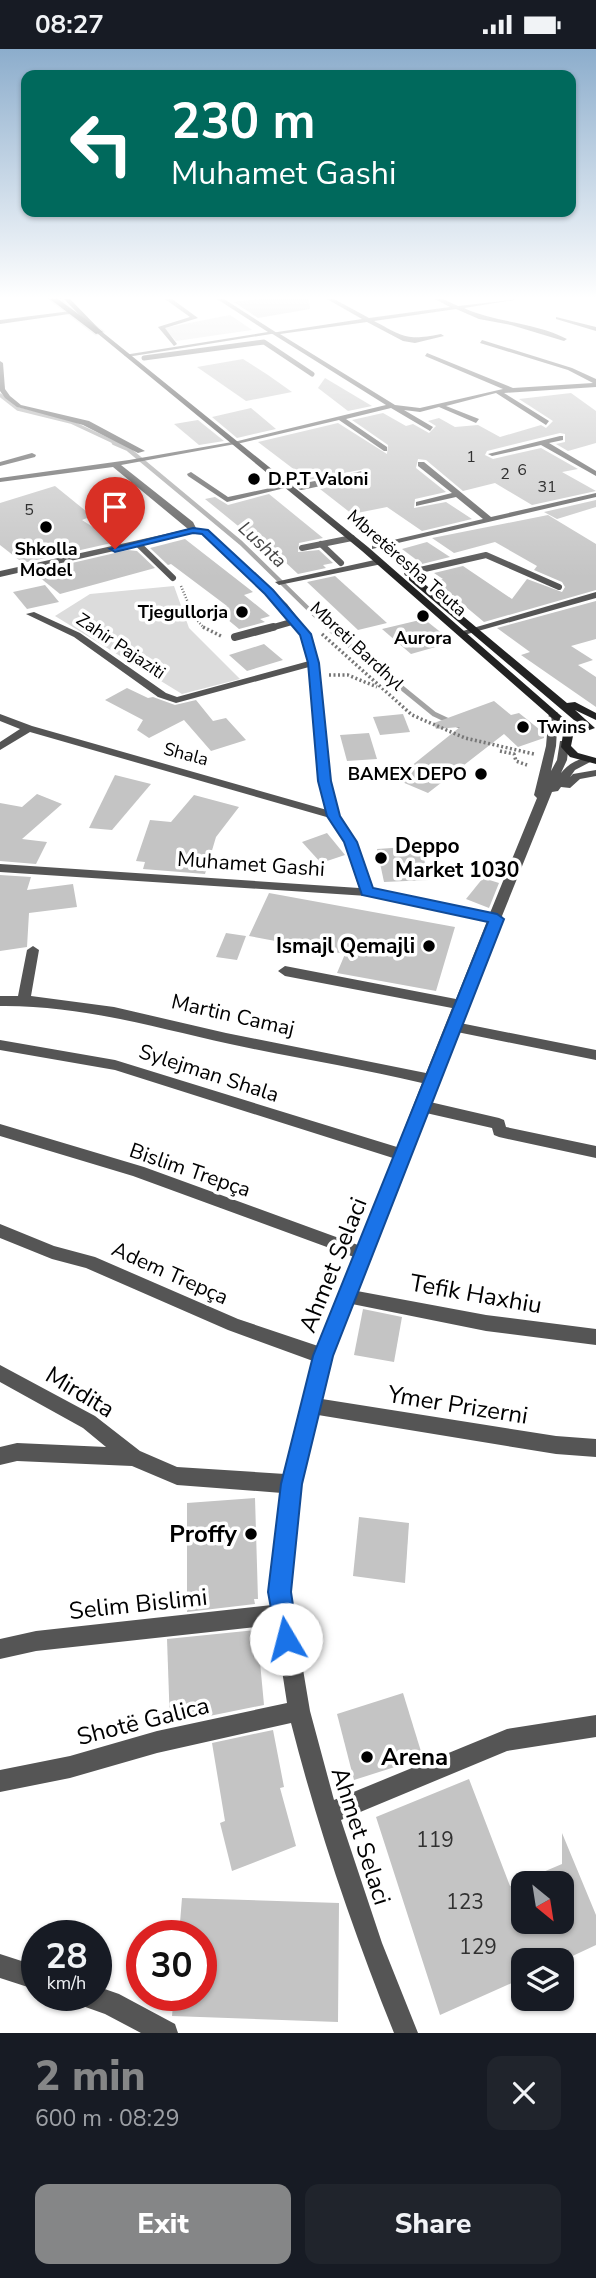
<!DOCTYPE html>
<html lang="en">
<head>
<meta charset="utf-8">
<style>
	:root { --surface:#171b24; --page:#20242c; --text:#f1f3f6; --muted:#9ea1a6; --accent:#858687 }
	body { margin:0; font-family:"Nunito Sans",sans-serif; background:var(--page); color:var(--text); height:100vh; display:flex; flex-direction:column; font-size:26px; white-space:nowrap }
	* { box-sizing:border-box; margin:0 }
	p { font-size:23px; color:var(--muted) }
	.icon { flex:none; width:38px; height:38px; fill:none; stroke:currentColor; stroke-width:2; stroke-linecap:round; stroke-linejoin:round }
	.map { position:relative; height:1984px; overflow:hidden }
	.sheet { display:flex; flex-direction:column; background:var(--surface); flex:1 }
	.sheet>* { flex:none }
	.top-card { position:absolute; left:21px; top:21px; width:555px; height:147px; border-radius:14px; box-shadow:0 2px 5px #0004; background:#00695c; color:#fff; overflow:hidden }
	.needle { width:46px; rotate:150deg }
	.buttons { position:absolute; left:511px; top:1822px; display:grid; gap:14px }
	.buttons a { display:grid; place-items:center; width:63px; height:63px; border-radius:14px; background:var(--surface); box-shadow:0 2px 5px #0004; font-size:35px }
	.speed { position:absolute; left:21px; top:1871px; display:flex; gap:14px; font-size:35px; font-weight:700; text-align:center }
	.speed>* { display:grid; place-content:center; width:91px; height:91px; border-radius:50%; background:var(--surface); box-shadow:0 2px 5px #0004; line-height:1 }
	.speed small { font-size:18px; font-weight:400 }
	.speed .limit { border:10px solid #d22; background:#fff; color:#111 }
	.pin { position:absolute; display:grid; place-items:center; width:60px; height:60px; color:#fff; margin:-72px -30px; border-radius:50% 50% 50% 0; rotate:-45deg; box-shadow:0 0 7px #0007 }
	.pin .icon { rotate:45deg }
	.me { position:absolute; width:77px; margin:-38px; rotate:352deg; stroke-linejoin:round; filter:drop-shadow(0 0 5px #0008) }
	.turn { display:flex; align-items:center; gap:24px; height:147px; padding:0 35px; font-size:32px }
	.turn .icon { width:91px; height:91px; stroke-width:2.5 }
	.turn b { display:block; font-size:49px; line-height:60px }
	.round { display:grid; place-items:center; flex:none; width:74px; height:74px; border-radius:14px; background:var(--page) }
	.headline { display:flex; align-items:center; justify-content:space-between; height:119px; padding:0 35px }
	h1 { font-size:42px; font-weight:800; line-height:52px; color:var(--accent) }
	.primary-button { display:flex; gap:14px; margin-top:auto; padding:14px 35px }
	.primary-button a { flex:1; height:80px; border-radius:14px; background:var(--accent); color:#fff; font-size:28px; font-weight:800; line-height:80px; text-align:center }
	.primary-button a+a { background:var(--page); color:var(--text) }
	.status { display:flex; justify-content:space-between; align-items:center; height:49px; padding:0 35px; background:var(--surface); direction:ltr }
	.status svg { height:19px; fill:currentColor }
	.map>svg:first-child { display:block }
</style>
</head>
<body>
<div class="status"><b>08:27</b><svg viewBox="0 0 49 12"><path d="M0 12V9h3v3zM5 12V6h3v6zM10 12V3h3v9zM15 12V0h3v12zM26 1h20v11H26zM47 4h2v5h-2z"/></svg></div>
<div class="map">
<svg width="596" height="1984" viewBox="0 0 596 1984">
	<rect width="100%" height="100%" fill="#fff"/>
	<!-- green -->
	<g fill="#dcdcdc">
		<path d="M230 266 252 281 176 292 164 279Z"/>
		<path d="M174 537 189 579 240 630 182 645 55 567 90 545Z"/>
	</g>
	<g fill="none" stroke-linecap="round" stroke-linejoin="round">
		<!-- stream-far2 -->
		<path stroke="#a3a3a3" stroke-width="3.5" d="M0 346 18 360 71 373 118 395"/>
		<!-- stream-far1 -->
		<path stroke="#a3a3a3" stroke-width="4.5" d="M114 394 128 400 241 494 329 580"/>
		<!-- stream -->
		<path stroke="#a3a3a3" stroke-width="5" d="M327 578 434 665 468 681"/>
	</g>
	<!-- building -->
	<g fill="#c4c4c4" fill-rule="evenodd">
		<path d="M258 250H309L310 260 258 269 234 253Z"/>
		<path d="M243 310 268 326 292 343 246 352 197 318Z"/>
		<path d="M325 329 372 357 348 362 318 339Z"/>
		<path d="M571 344 596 362V394L568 402 556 395 565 393V385L560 384 487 402 485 406 493 410 541 399 578 420 562 423 596 442 532 456 495 434 463 442 426 411 418 410 416 419 446 443 415 450 414 459 446 453 472 470 422 482 387 458 352 465 320 440 365 430 369 426 365 420 308 431 258 393 338 374 387 405 388 396 352 371 383 364 406 377 413 375 429 384 436 377 428 372 439 369 455 378 478 376 500 388 541 376 546 379 553 372 519 350Z"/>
		<path d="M251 359 276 380 237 389 212 368Z"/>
		<path d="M198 371 224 392 199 396 174 375Z"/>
		<path d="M55 437 92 467 82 471 116 493 23 514 0 496V454Z"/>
		<path d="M269 445 323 489 299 494 298 503 319 501 333 514 323 516 326 519 298 525 254 484 248 485 205 450 215 448 228 456Z"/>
		<path d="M596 451V458L557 470 544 463Z"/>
		<path d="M548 466 596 495V541L484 573 435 532 443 530 434 524 463 517 512 550 527 530 562 543 565 538 562 533 534 521 537 517 495 493 454 504 432 489Z"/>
		<path d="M185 490 253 543 244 546 270 567 260 570 265 573 239 580 215 560 227 557 171 515 168 516 150 499Z"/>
		<path d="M427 493 450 508 422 515 402 500Z"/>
		<path d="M128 501 137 502 155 519 60 545 33 523Z"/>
		<path d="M335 527 387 574 358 581 307 533Z"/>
		<path d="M45 536 59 553 27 560 13 543Z"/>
		<path d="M596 552V590L571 597 593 611 578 616 596 628V658L521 606 530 603 497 579Z"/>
		<path d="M424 570 453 593 411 605 382 580Z"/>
		<path d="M264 595 283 611 247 622 229 606Z"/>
		<path d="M127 639 148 649 153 648 175 656 196 651 213 672 226 669 246 691 211 702 184 671 149 689 137 681 143 671 105 651Z"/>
		<path d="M494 652 511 666 519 664 544 684V689L518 698 504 685 428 744 395 730 460 678 436 680 434 674Z"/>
		<path d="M403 665 410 683 380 686 373 668Z"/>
		<path d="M369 684 377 710 347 712 340 686Z"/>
		<path d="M115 726 151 735 112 781 89 779Z"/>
		<path d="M37 745 62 755 22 790 47 793 36 815 0 812V754L22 758Z"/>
		<path d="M194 746 239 758 216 788 205 825 143 820 145 813 136 812 150 771 171 773Z"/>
		<path d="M327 784 345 806 321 814 302 793Z"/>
		<path d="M421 797 429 831 384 833 377 800Z"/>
		<path d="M0 826 31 828 27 841 73 835 77 858 29 864 27 898 0 902Z"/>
		<path d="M483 829 499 834 489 859 466 850Z"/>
		<path d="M269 844 455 878 436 942 337 924 345 905 249 887Z"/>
		<path d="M226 884 246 887 237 911 216 908Z"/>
		<path d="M363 1260 402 1268 394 1313 354 1306Z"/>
		<path d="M255 1449 258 1550H254L255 1555 187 1563V1454Z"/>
		<path d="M359 1468 409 1474 405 1534 353 1527Z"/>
		<path d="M257 1581 264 1656 170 1675 167 1590Z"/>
		<path d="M403 1644 423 1709 354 1731 337 1665Z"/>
		<path d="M273 1681 284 1738 280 1739 296 1797 232 1822 220 1774 225 1772 212 1694Z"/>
		<path d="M469 1730 510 1837 562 1815V1784L596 1866V1896L564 1911H523V1929L440 1966 376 1768ZM523 1834H562V1872H523Z"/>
		<path d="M182 1849 339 1854 338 1973 172 1967 174 1946H201V1886H179Z"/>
	</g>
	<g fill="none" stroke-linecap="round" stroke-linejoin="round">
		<defs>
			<path id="primary" d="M50 250H58L103 283 96 285Z"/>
		</defs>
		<!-- primary casing -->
		<use href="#primary" stroke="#dbdbdb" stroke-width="3"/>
		<!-- path-far1 -->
		<path stroke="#777" stroke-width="2.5" stroke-dasharray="1 2" stroke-linecap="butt" d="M181 537 194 568 205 580"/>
		<!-- path -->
		<g stroke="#777" stroke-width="3.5" stroke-dasharray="2 2.5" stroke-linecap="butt">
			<path d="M203 578 221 587"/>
			<path d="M322 585 412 666 465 689 534 705"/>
			<path d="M329 626H348L377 638"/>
			<path d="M500 702 514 705 516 712 527 716"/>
		</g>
		<!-- service-far2 -->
		<path stroke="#555" stroke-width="5" d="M144 309 264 293 312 325"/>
		<!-- service-far1 -->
		<g stroke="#555" stroke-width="6">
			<path d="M301 438 363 425"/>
			<path d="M138 495 173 529"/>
			<path d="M321 495 341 514"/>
			<path d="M302 499 352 489"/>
			<path d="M407 524 486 506 559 538"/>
			<path d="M267 580 295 572"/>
		</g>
		<!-- service -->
		<path stroke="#555" stroke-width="8" d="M235 588 273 578"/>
		<!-- minor -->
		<g fill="#555" fill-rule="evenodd">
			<path d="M165 250H172L198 269 165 279 177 295 174 297 158 278 190 268Z"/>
			<path d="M327 250H334L369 269 450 258 435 250H443L458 257 520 250 464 259C496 274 535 273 567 290L564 292 511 276 479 270 456 260 374 272C404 288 407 292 441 285L444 287 415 294 403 292 367 273 280 285 395 356 420 359 503 340 425 307 427 304 513 339 593 334 568 321 480 294 482 291 572 319 596 330V338L504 344 549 372 546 376 496 344 446 357 479 370 476 374 439 358 420 363 404 361 433 378 430 382 391 359 346 370 387 398V402H384L339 371 241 394 121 416 193 473 196 479 208 481 287 555 310 585 319 614 330 732 340 767 356 793 372 840 490 864 537 749 534 746 546 697 549 663H557L558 665 556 697 551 722 557 711 560 692H568L569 694 567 711 561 724C568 715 581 707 593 709L594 711 575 721 570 728 573 725 596 721V727L580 730 570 739 561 738 558 742 552 743 502 867 503 870 499 874 460 974 596 1001V1011L457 983 430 1053 499 1069 504 1071 506 1078 596 1097V1109L499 1088 494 1086 492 1079 426 1064 372 1203 373 1205 357 1242 486 1266 596 1280V1296L486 1282 352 1255 332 1307 322 1350 556 1387 596 1390V1408L556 1405 318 1366 301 1435 290 1543 310 1662 334 1751 507 1680 596 1666V1688L507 1702 341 1771 382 1894 418 1984H394C353 1882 318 1780 291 1674L157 1704 70 1729 0 1743V1721L70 1707 157 1682 287 1654 275 1576 36 1602 0 1610V1590L36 1582 272 1556 270 1543 282 1444 177 1436 132 1417 17 1412 0 1416V1398L17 1394 106 1398 83 1379 0 1333V1316L95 1367 140 1402 177 1418 285 1425 313 1312 228 1281 86 1219 52 1210 0 1189V1175L54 1197 95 1208 238 1270 318 1297 354 1208 133 1127 0 1087V1075L144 1118 358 1196 393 1109 115 1021 0 1001V991L115 1011 397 1098 422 1034C359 1019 294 1009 230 995 153 978 80 956 0 957V947H18L27 901 33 897 39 901 31 947 114 958 226 984 426 1024 452 959 285 927 278 922 285 917 456 950 487 872 367 847 0 823V815L359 839 344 793 330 769 30 683 0 701V693L20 680 0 672V665L32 677 327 761 318 732 309 618 176 654 158 648 74 588 26 565 34 563 80 584 166 644 177 648 309 612 300 585 281 559 202 485 193 484 0 528V522L188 480 113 418 0 433V429L129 411 238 392 386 356 271 284 362 270Z"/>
			<path d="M71 262 69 265 0 275V271Z"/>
			<path d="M556 268 596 278V282L556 270Z"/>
			<path d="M0 312 3 314 5 340 10 347 21 356 89 372 145 402 138 404 83 376 17 358 5 349 0 342Z"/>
			<path d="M560 387H563V391L549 394 596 422V427L541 396 492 407 488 405Z"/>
			<path d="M32 404 36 406 35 408 0 417V413Z"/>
			<path d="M418 413H424L491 468 596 444V448L372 500V496L483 470 456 448 416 457V453L452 444 418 417Z"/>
			<path d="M191 423 228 448 289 435 293 437 227 453 188 427 187 425Z"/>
			<path d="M379 510 383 513 382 515 279 536 275 533Z"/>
			<path d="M596 543V549L464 586 456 584Z"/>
			<path d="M0 1905 37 1917V1941L0 1929Z"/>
			<path d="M96 1937 119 1945 175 1975 178 1984H141L105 1965 77 1955 74 1946H96Z"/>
		</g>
		<!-- tertiary -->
		<path fill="#555" fill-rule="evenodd" d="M217 250H224L277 284 127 308 124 306 268 283Z"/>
		<!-- secondary -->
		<path fill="#222" fill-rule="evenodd" d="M64 250H70L101 282 368 498 575 679 581 677 409 531V527H415L567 654 575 653 596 664V671L575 661 595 679 573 687 571 697 578 704 596 709V715L570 708 561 698 563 685 567 682 362 502 97 284Z"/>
		<!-- primary -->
		<use href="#primary" fill="#000" fill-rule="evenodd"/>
	</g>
	<!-- sky -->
	<linearGradient id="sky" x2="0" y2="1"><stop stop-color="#8cadcc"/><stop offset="0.47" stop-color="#fff"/><stop offset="1" stop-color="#fff" stop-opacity="0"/></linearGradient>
	<rect width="596" height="528" fill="url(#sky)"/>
	<!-- route -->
	<path fill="#1a73e8" stroke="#114b97" stroke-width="2" d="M193 479 208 481 273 541 311 585 319 614 331 732 340 767 357 793 373 839 497 865 504 870 333 1307 302 1435 291 1543 298 1590 294 1598 286 1601 278 1598 268 1543 281 1435 313 1307 488 873 362 846 344 793 327 767 318 732 308 614 300 586 265 545 202 485 193 484 115 503 110 500Z"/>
	<!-- markers -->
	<g fill="#000" stroke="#fff" stroke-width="2.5">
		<circle cx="254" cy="430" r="7"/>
		<circle cx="46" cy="478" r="7"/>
		<circle cx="242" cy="563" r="7"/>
		<circle cx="423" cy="567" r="7"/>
		<circle cx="523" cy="678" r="7"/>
		<circle cx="481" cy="725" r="7"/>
		<circle cx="381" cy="809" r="7"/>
		<circle cx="429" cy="897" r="7"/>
		<circle cx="251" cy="1485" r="7"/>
		<circle cx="367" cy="1708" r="7"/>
	</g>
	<g text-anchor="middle" stroke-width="7" stroke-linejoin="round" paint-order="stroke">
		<!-- far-number labels -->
		<g font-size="16" fill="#313131">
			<text x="471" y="413">1</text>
			<text x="522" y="426">6</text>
			<text x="505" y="430">2</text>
			<text x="547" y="443">31</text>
			<text x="29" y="466">5</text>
		</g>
		<!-- far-poi labels -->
		<g font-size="18" font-weight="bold" fill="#000" stroke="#fff" text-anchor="start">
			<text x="268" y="436">D.P.T Valoni</text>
			<text x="46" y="506" text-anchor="middle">Shkolla<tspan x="46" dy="21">Model</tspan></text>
			<text x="228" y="569" text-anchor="end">Tjegullorja</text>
			<text x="423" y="595" text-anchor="middle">Aurora</text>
			<text x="537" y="684">Twins</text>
			<text x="467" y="731" text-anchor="end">BAMEX DEPO</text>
		</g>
		<!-- far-street labels -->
		<g font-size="18" fill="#000" stroke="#fff">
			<text transform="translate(407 514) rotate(41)" y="6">Mbretëresha Teuta</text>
			<text transform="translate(121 597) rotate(34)" y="6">Zahir Pajaziti</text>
			<text transform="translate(357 597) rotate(43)" y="6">Mbreti Bardhyl</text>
			<text transform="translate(186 705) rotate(15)" y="6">Shala</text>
		</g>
		<!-- far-water labels -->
		<g font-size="19" font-style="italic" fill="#444" stroke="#fff">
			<text transform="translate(263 495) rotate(43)" y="7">Lushta</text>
		</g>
		<!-- poi labels -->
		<g font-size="21" font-weight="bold" fill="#000" stroke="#fff" text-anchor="start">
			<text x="395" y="804">Deppo<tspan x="395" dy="24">Market 1030</tspan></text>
			<text x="415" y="904" text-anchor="end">Ismajl Qemajli</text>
		</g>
		<!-- street labels -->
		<g font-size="21" fill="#000" stroke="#fff">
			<text transform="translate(251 815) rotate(4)" y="7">Muhamet Gashi</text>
			<text transform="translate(233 966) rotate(13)" y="7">Martin Camaj</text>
			<text transform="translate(209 1024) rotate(18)" y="7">Sylejman Shala</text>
			<text transform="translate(190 1121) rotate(19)" y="7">Bislim Trepça</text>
			<text transform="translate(170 1224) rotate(24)" y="7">Adem Trepça</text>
		</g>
		<!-- near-number labels -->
		<g font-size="21" fill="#313131">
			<text x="435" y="1798">119</text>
			<text x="465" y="1860">123</text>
			<text x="478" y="1905">129</text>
		</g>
		<!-- near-street labels -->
		<g font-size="24" fill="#000" stroke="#fff">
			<text transform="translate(333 1216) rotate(-68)" y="8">Ahmet Selaci</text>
			<text transform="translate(476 1245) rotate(10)" y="8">Tefik Haxhiu</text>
			<text transform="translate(80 1343) rotate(31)" y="8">Mirdita</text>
			<text transform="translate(458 1356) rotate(9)" y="8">Ymer Prizerni</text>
			<text transform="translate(138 1555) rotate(-6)" y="8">Selim Bislimi</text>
			<text transform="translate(143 1672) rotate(-14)" y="8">Shotë Galica</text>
			<text transform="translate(361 1787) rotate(72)" y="8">Ahmet Selaci</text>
		</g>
		<!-- near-poi labels -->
		<g font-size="24" font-weight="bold" fill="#000" stroke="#fff" text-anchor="end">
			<text x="237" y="1493">Proffy</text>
			<text x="381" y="1716" text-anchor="start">Arena</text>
		</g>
	</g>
</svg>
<div class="buttons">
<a><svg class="needle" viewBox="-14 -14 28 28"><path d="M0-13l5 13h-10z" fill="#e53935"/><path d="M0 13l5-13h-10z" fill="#9ea1a6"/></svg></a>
<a><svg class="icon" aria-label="layers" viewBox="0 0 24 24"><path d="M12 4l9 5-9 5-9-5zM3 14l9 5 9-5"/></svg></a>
</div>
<div class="speed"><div>28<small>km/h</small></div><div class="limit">30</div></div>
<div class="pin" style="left:115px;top:500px;background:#d93025"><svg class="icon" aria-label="arrive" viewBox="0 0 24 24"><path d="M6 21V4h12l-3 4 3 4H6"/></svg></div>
<svg class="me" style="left:286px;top:1590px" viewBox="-20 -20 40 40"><circle r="19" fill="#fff"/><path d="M0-13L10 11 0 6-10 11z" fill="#1a73e8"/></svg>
<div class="top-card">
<div class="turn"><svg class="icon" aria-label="left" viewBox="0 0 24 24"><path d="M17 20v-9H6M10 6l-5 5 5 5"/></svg><div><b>230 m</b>Muhamet Gashi</div></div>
</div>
</div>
<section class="sheet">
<div class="headline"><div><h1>2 min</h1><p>600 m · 08:29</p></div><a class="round"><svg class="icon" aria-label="close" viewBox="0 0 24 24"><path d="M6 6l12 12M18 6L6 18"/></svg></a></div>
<div class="primary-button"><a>Exit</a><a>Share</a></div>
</section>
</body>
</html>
